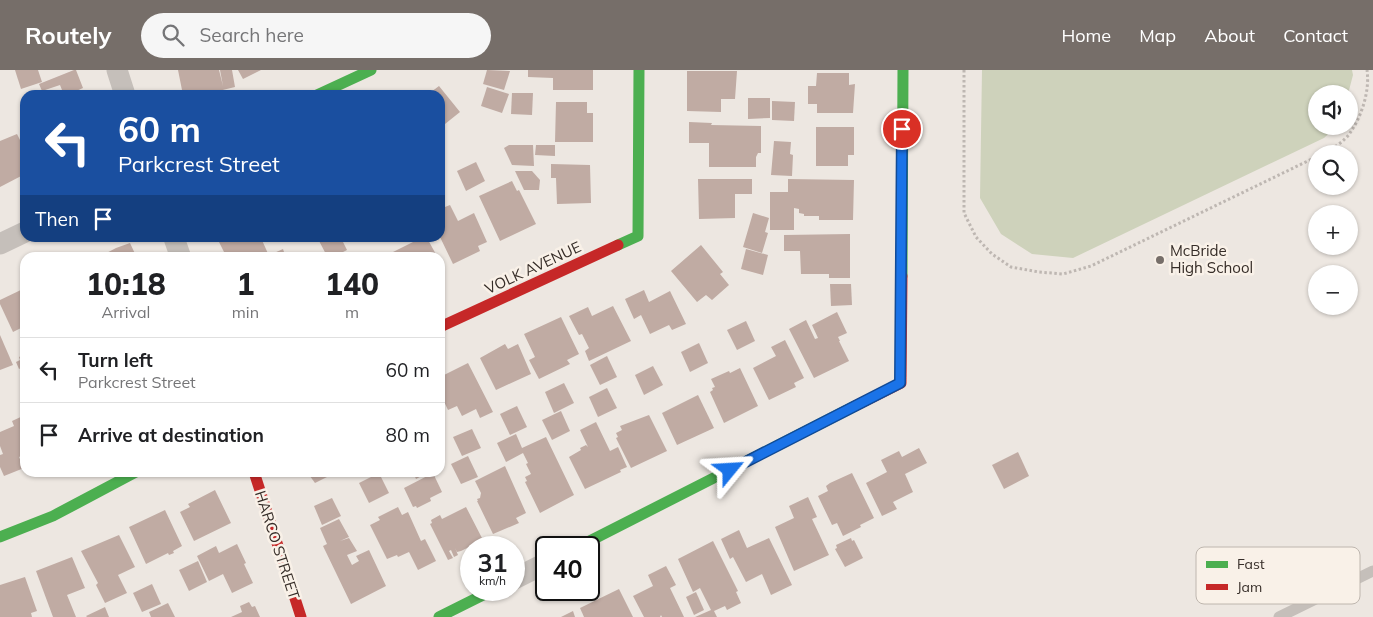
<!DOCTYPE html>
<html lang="en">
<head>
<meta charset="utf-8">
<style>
	:root { --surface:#fff; --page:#f6f6f6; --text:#202124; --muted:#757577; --line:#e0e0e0; --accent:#766e69 }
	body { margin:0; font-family:Mulish,sans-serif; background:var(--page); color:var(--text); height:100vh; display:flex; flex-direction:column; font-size:19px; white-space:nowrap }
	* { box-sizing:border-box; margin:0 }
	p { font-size:16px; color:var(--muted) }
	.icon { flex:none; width:28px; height:28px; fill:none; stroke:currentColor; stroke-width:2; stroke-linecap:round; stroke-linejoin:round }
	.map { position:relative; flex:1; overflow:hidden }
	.details { position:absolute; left:20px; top:182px; width:425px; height:225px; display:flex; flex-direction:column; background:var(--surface); border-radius:15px; box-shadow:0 1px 4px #0004 }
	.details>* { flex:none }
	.hud { position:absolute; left:20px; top:20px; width:425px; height:152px; border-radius:15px; box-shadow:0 1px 4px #0004; background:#1a4fa0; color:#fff; overflow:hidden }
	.controls { position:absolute; left:1308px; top:15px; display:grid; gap:10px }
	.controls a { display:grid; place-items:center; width:50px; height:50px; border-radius:50%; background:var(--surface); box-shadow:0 1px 4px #0004; font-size:25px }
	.speed { position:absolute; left:460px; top:466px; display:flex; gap:10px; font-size:25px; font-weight:700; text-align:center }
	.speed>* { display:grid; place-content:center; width:65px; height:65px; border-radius:50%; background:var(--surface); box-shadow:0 1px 4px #0004; line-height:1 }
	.speed small { font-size:12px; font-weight:400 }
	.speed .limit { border:2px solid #111; border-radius:8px; background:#fff; color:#111 }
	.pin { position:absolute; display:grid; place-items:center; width:42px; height:42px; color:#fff; margin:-21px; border:2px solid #fff; border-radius:50%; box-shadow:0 1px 5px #0007 }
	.me { position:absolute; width:55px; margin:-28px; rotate:63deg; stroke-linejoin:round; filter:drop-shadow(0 0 4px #0008) }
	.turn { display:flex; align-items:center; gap:18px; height:105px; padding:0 15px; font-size:22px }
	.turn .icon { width:65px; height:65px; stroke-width:2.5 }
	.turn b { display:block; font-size:35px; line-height:42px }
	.then { display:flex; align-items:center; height:48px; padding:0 15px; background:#0003; gap:10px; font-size:19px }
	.eta { display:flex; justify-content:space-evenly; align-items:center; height:85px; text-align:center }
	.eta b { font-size:30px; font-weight:800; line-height:35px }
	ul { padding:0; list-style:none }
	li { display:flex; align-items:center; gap:15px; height:65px; padding:0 15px; border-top:1px solid var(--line) }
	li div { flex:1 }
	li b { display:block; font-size:19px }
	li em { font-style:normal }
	header { display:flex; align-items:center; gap:30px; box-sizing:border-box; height:70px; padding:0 25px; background:var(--accent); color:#fff }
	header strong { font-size:24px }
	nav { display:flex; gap:28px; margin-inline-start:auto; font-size:18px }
	.search { width:350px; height:45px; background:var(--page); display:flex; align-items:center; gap:12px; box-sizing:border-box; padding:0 18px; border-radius:28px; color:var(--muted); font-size:19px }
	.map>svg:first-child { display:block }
</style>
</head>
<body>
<header>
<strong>Routely</strong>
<div class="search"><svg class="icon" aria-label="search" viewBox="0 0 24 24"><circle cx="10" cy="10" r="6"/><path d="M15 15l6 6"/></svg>Search here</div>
<nav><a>Home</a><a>Map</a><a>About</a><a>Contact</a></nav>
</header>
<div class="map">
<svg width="1373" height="547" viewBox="0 0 1373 547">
	<rect width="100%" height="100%" fill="#ede7e1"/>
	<!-- green -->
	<path fill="#ced2bb" d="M982 0H1352L1353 5 1348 24H1316V56H1337L1324 68 1073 188 1032 184 1001 164 980 128Z"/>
	<!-- building -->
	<g fill="#c0aba3">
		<path d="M15 0H38L42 12 21 19Z"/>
		<path d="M74 0H76L83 18 67 25H64L60 15 42 21 39 14Z"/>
		<path d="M178 0H219L223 16 220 0H232L235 17 202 25H183Z"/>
		<path d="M238 0H261L243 9Z"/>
		<path d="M487 0 510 1 504 20 483 14Z"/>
		<path d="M528 0H593V20H553V8L528 7Z"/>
		<path d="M687 1H737L735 29H721V42L687 41Z"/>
		<path d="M817 3H849V15L855 14 853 43H817V34H808V16H816Z"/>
		<path d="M439 16 460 42 440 58V25H427Z"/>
		<path d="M487 17 509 24 502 43 481 36Z"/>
		<path d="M512 23H533L532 45 511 44Z"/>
		<path d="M748 28H770V48L748 49Z"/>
		<path d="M772 31 795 32 794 51 772 50Z"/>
		<path d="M556 32H587V43H593V72H555Z"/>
		<path d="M689 52 712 53 711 55 761 56V83H758L756 87V97H709V73H689Z"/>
		<path d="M816 57H854V85H848V96H816Z"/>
		<path d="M17 64 25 80V104L0 117V71Z"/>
		<path d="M774 71 791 72 790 84 793 85 792 106 771 105Z"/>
		<path d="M509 75H533L534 96 512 95 504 78Z"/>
		<path d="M536 75H555V86L535 85Z"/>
		<path d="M476 92 485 111 466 121 457 101Z"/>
		<path d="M551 94 590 95 591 133 557 134 556 108H551Z"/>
		<path d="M515 101H532L540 110 539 120H524Z"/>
		<path d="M698 109H752V124H735V148L699 149Z"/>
		<path d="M788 109 854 110 853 150H819V146H804V144L799 143V139L794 138V160H770V122H788Z"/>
		<path d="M512 111 517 121 519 120 536 154 500 171 479 126Z"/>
		<path d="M450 135 458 151 474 143 487 172 478 176 480 181 453 194 440 167V160L445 157 440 146V139Z"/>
		<path d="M753 143 769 148 765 162 768 163 762 183 743 177Z"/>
		<path d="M850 164V208H829V204H801L800 181H784V165Z"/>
		<path d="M217 168H261L270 188H227Z"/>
		<path d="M321 168H353L343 172 347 180 331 188H328L318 169Z"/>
		<path d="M411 168H427L438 188H393L391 183 413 172Z"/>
		<path d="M130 173 137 188H97L116 178Z"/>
		<path d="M701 175 723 202 720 204 729 215 712 230 706 225 697 232 671 201Z"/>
		<path d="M283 179 285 185 291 182 294 188H277L274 183Z"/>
		<path d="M746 179 768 185 763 205 741 199Z"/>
		<path d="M830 214H851L852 235 831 236Z"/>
		<path d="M25 218V256L13 262 0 234V230Z"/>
		<path d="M644 220 649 232 670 221 686 254 672 260 669 255 650 264 641 245 634 249 625 229Z"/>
		<path d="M613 236 631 271 589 291 585 281 589 278 582 264 579 265 569 246 588 237 592 246Z"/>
		<path d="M837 242 847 263 838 267 840 271H839L849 291 814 308 789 259 806 250 815 269 818 268 812 255Z"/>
		<path d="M561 247 579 284 567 290 570 294 539 309 529 290 535 287 524 264Z"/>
		<path d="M746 251 755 271 737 280 727 260Z"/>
		<path d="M0 265 13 295 0 300Z"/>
		<path d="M785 270 804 308 794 313 796 317 769 330 753 298 776 286 771 277Z"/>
		<path d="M699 273 708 293 690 302 681 282Z"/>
		<path d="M505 274 508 279 518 274 531 304 496 320 480 288Z"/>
		<path d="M25 284V301L23 297 19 299 16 292 20 290 19 287Z"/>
		<path d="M607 286 617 307 600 315 590 295Z"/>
		<path d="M468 293 493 342 480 348 476 339 462 346 457 336 448 340 440 323V307Z"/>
		<path d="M653 296 663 315 644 325 635 305Z"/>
		<path d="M740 298 758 336 724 353 710 322 713 320 712 318 715 317 711 309 729 301 730 303Z"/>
		<path d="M564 313 574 333 554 343 545 322Z"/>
		<path d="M607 318 617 338 598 347 589 327Z"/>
		<path d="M698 325 714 358 677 375 662 343Z"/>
		<path d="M517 336 527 357 510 365 500 344Z"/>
		<path d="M561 341 570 361 552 370 542 350Z"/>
		<path d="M25 345V384L19 387 24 398 4 406 0 397V385L3 384 0 376V362L14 356 12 351Z"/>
		<path d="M649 345 667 381 631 398 616 368 618 367 616 363 622 360 620 356Z"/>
		<path d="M596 352 610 381 618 377 627 397 620 400 621 402 585 419 569 387 581 380 580 378 586 375 588 377 580 360Z"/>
		<path d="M472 359 481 378 462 386 453 367Z"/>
		<path d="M516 364 522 378 546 367 574 425 540 443 525 412 527 411 525 407 531 404 526 394 528 393 523 383 506 392 497 373Z"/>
		<path d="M919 378 927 393 905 404 913 422 893 432 897 439 882 446 866 413 887 402 881 390 899 381 902 387Z"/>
		<path d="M1018 382 1029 406 1004 419 992 395Z"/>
		<path d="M468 386 478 407 461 414 451 394Z"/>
		<path d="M505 396 526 443 516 448 519 453 493 464 477 431H478L477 429 480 428 481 423 475 411Z"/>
		<path d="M307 402H337L315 413Z"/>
		<path d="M413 402H429L416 409Z"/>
		<path d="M379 403 389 423 369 433 359 413Z"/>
		<path d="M433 403 442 422 430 428 431 431 417 438 416 436 413 437 404 418Z"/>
		<path d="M852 403 874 448 860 455 861 457 843 466 837 453 832 455 818 426 828 421 826 416 830 413Z"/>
		<path d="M215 420 231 453 194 471 180 442 190 437 188 434Z"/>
		<path d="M808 427 817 447 812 449 829 485 794 501 775 457 794 448 789 436Z"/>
		<path d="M332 428 341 446 322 455 314 436Z"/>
		<path d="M398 437 402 445 408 442 421 471 425 469 436 491 418 500 409 482 398 487 397 485 387 489 370 455 380 450 378 447Z"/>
		<path d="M466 437 483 470 461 481 457 482 455 478 458 485 454 487 451 480 449 481 453 488 448 490 430 454 432 453 431 450 440 445 442 449Z"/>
		<path d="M165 440 182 476 173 481 174 483 169 485 168 483 146 494 129 457Z"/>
		<path d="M339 449 349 467 340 471 349 468 357 481 347 485 352 495 359 491 356 486 369 480 386 516 351 534 323 476 327 474 320 458Z"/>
		<path d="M739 460 747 478 769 468 792 515 771 525 762 504 746 512 733 487 730 489 721 469Z"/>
		<path d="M119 465 135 497 118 505 127 523 105 533 96 515 98 513 81 481Z"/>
		<path d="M851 468 852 471 854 470 863 488 845 497 835 479 837 478 836 475Z"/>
		<path d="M713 471 738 521 736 522 741 533 727 540 725 536 714 541 717 547H695L711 540 700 518 693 522 678 489Z"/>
		<path d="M237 474 246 493 244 494 253 513 232 523 223 504 209 511 197 486 216 476 219 483Z"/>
		<path d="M72 487 85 518 67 525 76 547H53L36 501Z"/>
		<path d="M198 491 207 512 189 521 179 500Z"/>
		<path d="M666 496 676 515 670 518 684 547H662L661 545 660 547H644L633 526 653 516 648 505Z"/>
		<path d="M25 507 37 541 31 543 32 547H0V515Z"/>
		<path d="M152 514 161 534 142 542 133 523Z"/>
		<path d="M619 519 633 547H584L580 538Z"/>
		<path d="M696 522 704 540 694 545 686 527Z"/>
		<path d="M249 532 252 537 255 536 260 547H231L242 542 240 536Z"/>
		<path d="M168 533 175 547H151L149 542Z"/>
		<path d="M105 537 109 547H87L86 546Z"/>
		<path d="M573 541 575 547H561Z"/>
	</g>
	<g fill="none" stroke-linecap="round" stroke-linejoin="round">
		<!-- path -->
		<g stroke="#beb7b2" stroke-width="3" stroke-dasharray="2.5 2.5" stroke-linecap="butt">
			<path d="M964 0V143L976 167 992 184 1011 197 1039 202 1063 204 1091 196 1316 87"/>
			<path d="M1322 84C1332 79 1344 72 1350 63 1362 46 1370 20 1367 0"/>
		</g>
		<!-- lane -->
		<path stroke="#c5bfba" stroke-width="11" d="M1279 547 1373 501"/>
		<!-- street -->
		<g stroke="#c5bfba" stroke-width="21">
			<path d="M117 0 125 25"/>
			<path d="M174 168 181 188"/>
			<path d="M0 174 25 162"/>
			<path d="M514 509 546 493"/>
		</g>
		<!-- fast -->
		<g stroke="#4caf50" stroke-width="11">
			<path d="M317 25 371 0"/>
			<path d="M618 175 638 166 639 0"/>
			<path d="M902 206 903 0"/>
			<path d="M0 467 53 446 136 402"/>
			<path d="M576 478 855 336"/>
			<path d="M439 547 493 520"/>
		</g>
		<!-- jam -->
		<g stroke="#c62828" stroke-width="11">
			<path d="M440 257 618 175"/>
			<path d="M855 336 901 313 902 206"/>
			<path d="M254 402 301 547"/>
		</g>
	</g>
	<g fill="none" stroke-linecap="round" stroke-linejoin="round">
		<defs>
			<path id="route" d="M730 400 900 313 902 59"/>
		</defs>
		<!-- route casing -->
		<use href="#route" stroke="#114b97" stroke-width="12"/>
		<!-- route -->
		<use href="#route" stroke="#1a73e8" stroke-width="9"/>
	</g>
	<!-- markers -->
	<circle fill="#766e69" stroke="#f9f1e8" stroke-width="2" cx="1160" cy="190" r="5"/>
	<g text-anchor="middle" stroke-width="5" stroke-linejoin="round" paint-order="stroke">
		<!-- poi labels -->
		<g font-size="15" fill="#362d28" stroke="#f9f1e8" text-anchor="start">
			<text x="1170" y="186">McBride<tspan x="1170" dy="17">High School</tspan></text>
		</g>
		<!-- street labels -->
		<g font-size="15" fill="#362d28" stroke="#f9f1e8">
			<text transform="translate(533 198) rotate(-25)" y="5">VOLK AVENUE</text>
			<text transform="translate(277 475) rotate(72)" y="5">HARCO STREET</text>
		</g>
	</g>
	<!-- legend -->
	<rect x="1196" y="477" width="164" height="57" rx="8" fill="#f9f1e8" stroke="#beb6ae" stroke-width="1"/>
	<rect x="1206" y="491" width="22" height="7" fill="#4caf50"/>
	<rect x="1206" y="514" width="22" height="6" fill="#c62828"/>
	<g font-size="14" fill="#362d28">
		<text x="1237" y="499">Fast</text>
		<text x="1237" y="522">Jam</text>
	</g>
</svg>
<div class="controls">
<a><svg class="icon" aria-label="sound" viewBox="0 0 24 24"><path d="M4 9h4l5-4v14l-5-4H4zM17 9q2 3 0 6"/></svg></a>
<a><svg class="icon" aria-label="search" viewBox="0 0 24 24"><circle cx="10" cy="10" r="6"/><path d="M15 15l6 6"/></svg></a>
<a>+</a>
<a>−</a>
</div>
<div class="speed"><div>31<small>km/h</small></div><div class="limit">40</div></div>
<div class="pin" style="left:902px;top:59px;background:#d93025"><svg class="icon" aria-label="arrive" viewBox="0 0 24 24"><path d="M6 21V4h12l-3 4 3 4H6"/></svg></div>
<svg class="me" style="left:730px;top:400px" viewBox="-20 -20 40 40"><path d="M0-17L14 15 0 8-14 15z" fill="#1a73e8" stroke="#fff" stroke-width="4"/></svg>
<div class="hud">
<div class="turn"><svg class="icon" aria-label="left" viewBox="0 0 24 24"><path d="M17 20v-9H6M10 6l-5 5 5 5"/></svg><div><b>60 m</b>Parkcrest Street</div></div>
<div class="then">Then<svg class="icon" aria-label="arrive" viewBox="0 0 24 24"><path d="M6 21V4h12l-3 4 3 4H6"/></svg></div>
</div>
<section class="details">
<div class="eta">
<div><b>10:18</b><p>Arrival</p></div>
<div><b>1</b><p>min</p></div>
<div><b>140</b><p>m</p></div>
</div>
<ul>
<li><svg class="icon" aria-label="left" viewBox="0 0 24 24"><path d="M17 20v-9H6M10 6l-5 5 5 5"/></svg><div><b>Turn left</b><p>Parkcrest Street</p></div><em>60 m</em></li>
<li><svg class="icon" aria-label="arrive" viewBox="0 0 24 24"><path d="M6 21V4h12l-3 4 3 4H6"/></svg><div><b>Arrive at destination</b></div><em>80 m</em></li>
</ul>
</section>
</div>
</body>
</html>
